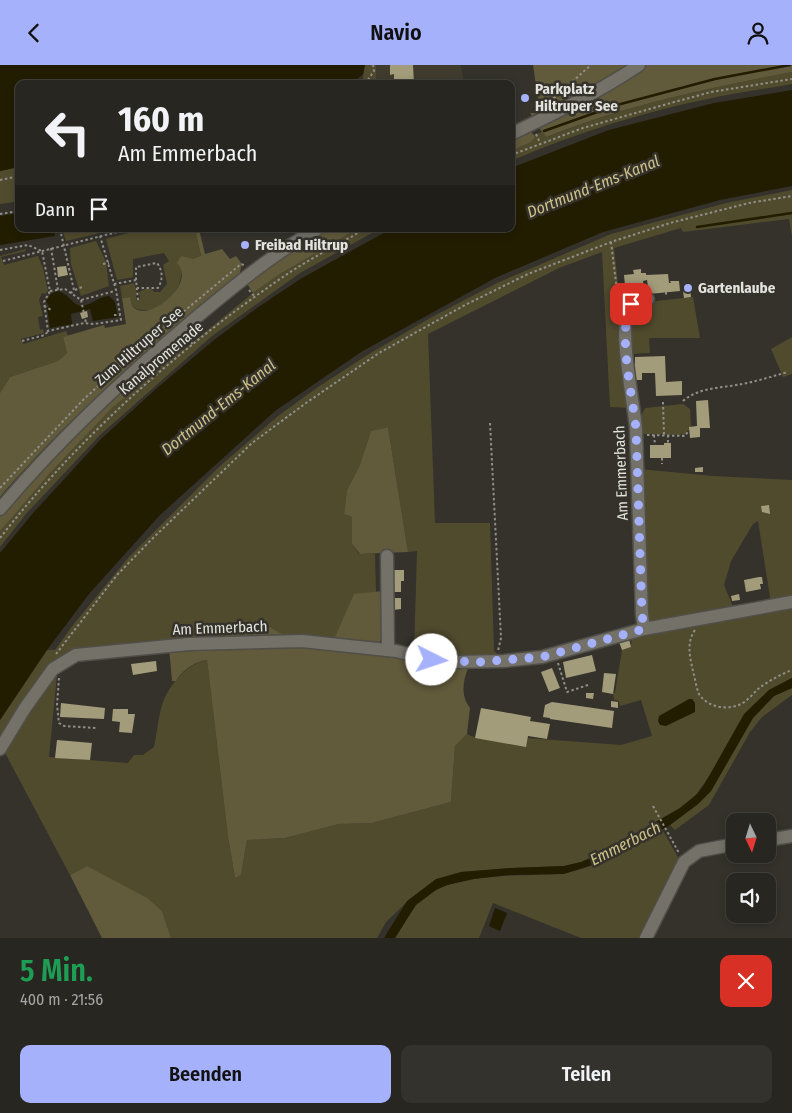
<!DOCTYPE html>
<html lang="de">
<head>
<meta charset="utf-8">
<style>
	:root { --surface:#272620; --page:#33322d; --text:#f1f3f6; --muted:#a4a5a5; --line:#43433e; --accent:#a6b1fc }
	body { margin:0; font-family:"Fira Sans Condensed",sans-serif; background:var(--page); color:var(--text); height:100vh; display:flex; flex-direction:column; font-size:19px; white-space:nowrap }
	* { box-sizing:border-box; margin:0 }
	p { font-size:16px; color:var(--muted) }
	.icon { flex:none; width:28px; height:28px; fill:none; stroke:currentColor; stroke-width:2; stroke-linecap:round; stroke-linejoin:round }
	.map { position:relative; height:873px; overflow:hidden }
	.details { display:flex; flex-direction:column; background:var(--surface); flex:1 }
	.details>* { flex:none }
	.hud { position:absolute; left:15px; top:15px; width:500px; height:152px; border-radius:10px; box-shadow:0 2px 8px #0003,0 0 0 1px var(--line); background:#272620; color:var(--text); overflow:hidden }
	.needle { width:32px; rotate:176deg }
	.controls { position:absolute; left:726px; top:748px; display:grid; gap:10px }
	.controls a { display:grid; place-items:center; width:50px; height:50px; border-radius:10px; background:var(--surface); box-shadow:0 2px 8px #0003,0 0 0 1px var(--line); font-size:25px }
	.pin { position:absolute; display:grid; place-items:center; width:42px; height:42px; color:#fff; margin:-21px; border-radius:10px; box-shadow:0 2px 8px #0006 }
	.me { position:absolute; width:55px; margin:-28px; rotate:94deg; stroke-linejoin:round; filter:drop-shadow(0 0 4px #0008) }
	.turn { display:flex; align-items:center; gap:18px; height:105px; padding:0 20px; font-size:22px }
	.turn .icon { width:65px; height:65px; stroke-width:2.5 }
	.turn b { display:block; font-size:35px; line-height:42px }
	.then { display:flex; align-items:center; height:48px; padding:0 20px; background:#0003; gap:10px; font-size:19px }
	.round { display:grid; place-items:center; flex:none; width:52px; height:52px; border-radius:10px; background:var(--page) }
	.head { display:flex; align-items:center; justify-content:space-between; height:85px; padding:0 20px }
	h1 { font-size:30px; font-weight:600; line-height:38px; color:#1e9e55 }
	.primary-button { display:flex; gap:10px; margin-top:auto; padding:10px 20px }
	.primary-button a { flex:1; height:58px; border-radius:10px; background:var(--accent); color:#111; font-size:20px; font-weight:600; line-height:58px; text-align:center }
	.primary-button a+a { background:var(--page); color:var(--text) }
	header { display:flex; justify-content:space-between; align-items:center; height:65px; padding:0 20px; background:var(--accent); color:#111; font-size:22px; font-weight:600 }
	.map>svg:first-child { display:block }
</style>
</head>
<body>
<header><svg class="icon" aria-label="back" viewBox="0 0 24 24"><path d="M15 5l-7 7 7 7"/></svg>Navio<svg class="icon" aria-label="person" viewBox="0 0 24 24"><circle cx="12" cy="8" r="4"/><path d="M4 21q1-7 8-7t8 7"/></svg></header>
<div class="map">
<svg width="792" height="873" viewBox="0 0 792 873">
	<rect width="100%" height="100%" fill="#34322b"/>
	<!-- built -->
	<path fill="#3f3c2e" d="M376 0H461L464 19H371L376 15Z"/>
	<!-- green -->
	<g fill="#514b2e">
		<path d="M365 0H376V15L371 19H362Z"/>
		<path d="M792 7V19C766 24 739 27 712 33 644 47 575 68 511 96V86L531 77 535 73 534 70 542 67 548 72C626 40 709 23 792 7Z"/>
		<path d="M19 102V130L15 131V137L0 139V106Z"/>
		<path d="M792 125V172L789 154 683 167 681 163 614 183 632 343 610 342 602 187 559 203 428 269 435 458H490L494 586 503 593 480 595 414 589 417 486 408 487 388 362 371 366 359 402 347 425 344 449 352 452V479L359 489H375L376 527 354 530 333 576 195 574 73 589 57 609 49 692 128 698 134 690H143L154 682C157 668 158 653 162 640 168 621 187 598 207 595L228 772 235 813 241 810 247 775 285 773 339 759 372 758 451 737 455 681 467 669 476 673H527L621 680 652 671 641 635 620 641 619 636 614 635 613 628H615L622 585 631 582 632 570 792 540V613L769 625 696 730 680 743 604 787 581 797 564 801 511 803 461 807 408 836 386 857 377 873H171L162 846 87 801 70 810 4 686 0 692V655L47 585H55L73 560 129 492 220 401 278 351 318 322 369 289 430 253 497 218 611 169 726 138Z"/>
		<path d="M62 164H117L66 176Z"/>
		<path d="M143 164H195L201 192 193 194 181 202C184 223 165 247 143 245 139 245 134 244 132 240 131 238 131 235 130 232L122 233 120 221 134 218 136 225V235L140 234 139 227 145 224H152L154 227H160L167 219 163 200 169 196 164 188 133 194V212L117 215 106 174Z"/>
		<path d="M357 164H379L300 208 212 271 100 370 26 449 0 482V466L10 453 50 408 112 343 253 228 280 209Z"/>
		<path d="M96 176 106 197 109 221 81 231 71 199 70 183Z"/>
		<path d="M26 184V186L1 192 4 200 38 191 43 203 48 226 45 229 42 228 39 235 43 251 38 252 40 265 43 264 44 268 21 274 23 279 66 266 68 271 63 272 67 288 58 296 10 312 0 328V191Z"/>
		<path d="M693 232 700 273H649L650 288 629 289 633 243 648 237Z"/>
		<path d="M792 272V309L783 312 771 284Z"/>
		<path d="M683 339 690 344 691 362 684 370H682V367L681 370 642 369 641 351 645 343Z"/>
		<path d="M639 404 713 411 792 415V534L771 538 758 456 753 459 731 496 724 520 734 544 650 557 645 552Z"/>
		<path d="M792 623V630L762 652 750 667 709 740 675 765 670 760 698 739 711 726 753 653 774 631Z"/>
		<path d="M662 764 680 796 643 873H581L493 838 479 873H395C402 863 408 850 415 840 441 811 498 811 534 810 544 809 555 810 565 808 600 802 631 781 662 764Z"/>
	</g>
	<!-- forest -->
	<g fill="#615a3b">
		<path d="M533 0H792V7C709 23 626 40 547 72L542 67 530 48H540Z"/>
		<path d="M530 66 534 70 535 73 531 77 511 86V75Z"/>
		<path d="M195 164H199L205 189 222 184 230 194 236 191 242 199 239 211C169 269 98 326 36 392 24 405 11 418 0 432V328L10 312 58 296 67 288 63 272 104 260 105 263 126 259 122 233 130 232C131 235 131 238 132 240 144 261 198 220 177 198L181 191 193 194 201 191Z"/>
		<path d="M330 164H357L280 209 253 228 246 217 303 178Z"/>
		<path d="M184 268 187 273 184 284 112 343 50 408 0 466V450L74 366Z"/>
		<path d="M388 362 408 487 360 489 352 479V452L344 449 347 425 359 402 371 366Z"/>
		<path d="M382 526 383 573 377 579 333 576 354 529Z"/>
		<path d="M264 559 301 580 469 600C463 615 460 630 470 643L467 669 455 681 451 737 372 758 339 759 285 773 247 775 241 810 235 813 228 772 207 595C196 596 181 606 176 616H172L169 583 195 575 201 568Z"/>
		<path d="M87 801 147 833 162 846 171 873H102L70 810Z"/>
	</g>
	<!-- water -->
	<g fill="#221c00">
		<path d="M0 0H365L363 9 351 19H19V102L0 106Z"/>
		<path d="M792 25V121L720 135 603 167 495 213 361 287 275 346 160 450 89 529 47 585 0 655V488L34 447 101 374 157 323 214 275 257 243 302 213 391 164H511V103L609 65 714 38Z"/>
		<path d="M19 148V164H54L55 171 0 180V151Z"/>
		<path d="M57 226C69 228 73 241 82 241 92 240 99 231 109 231L115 237 118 252 93 256 90 244 71 249 72 259 50 263 47 243 49 241 46 236 51 229Z"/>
		<path d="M792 613V623L774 631 753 653 711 726 698 739 670 760 607 795 564 809 509 810 474 814 447 820 436 825 416 840 395 873H384L407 836 436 814 461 807 511 803 564 801 581 797 604 787 680 743 696 730 704 720 744 649 769 625Z"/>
		<path d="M689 634H692L695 638V647L666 661 660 660 658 656 659 651Z"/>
		<path d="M495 843 507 848 500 866 489 861Z"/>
	</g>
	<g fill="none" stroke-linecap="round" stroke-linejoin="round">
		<!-- stream -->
		<g stroke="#221c00" stroke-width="2.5">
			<path d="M544 66 617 40 715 14 790 0"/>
			<path d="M697 162 792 148"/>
		</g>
	</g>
	<!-- building -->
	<g fill="#a39c7b">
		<path d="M390 0H413L414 19H394V9L390 10Z"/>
		<path d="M66 201 68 210 58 212 57 202Z"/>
		<path d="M641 204V208H646V210L668 209 669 218H671L670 216H679L680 226 649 229 647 215 643 216 644 224 630 226V220L626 221 627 229 619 230 618 218H620V221L625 220 624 210 634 209 633 205Z"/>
		<path d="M690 220 691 232 684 233 683 226H685V221Z"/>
		<path d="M87 246 88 252 82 254 80 248Z"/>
		<path d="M665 291 666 317 682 316V330L656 331 655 308H642V315H633L632 299H635V292Z"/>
		<path d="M708 335 710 363H700V372L690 373 689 362 697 361 696 336Z"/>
		<path d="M664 378H671V393H650V380H664Z"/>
		<path d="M703 402V407H695V403Z"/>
		<path d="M769 440 770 449 762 447 761 441Z"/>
		<path d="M392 505H404V516H401V527H393Z"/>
		<path d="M759 512H762L763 519H760L761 524 746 527 744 515Z"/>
		<path d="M739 529 740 535 732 536 731 531Z"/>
		<path d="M393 533H401V544L393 545Z"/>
		<path d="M629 574 631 582 622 585 619 577Z"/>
		<path d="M592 590 596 606 566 613 563 597Z"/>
		<path d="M156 596 157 606 133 610 131 599Z"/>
		<path d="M552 603 560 623 549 627 541 607Z"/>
		<path d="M604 608 616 609 613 629 602 627Z"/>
		<path d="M586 628H594L593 634 586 633Z"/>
		<path d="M611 636 618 637V643L611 642Z"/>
		<path d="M552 637 614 646 612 663 550 654V653L543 652 545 640Z"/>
		<path d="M61 638 105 643 104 654 60 652Z"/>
		<path d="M481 643 531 652 530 656 550 659 547 674 528 671 526 682 475 673Z"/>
		<path d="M113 644H128V649H135L132 668 119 667 120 657 112 656Z"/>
		<path d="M57 675 92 678 90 695 55 693Z"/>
	</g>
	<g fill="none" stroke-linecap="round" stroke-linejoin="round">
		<defs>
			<g id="minor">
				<path d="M511 69C555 48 599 27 639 0"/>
				<path d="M0 444C58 375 123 314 192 256 233 222 271 190 317 164"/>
				<path d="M387 491 388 585"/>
				<path d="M644 564 642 549 636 364C634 338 617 261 630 241 634 235 641 235 648 234"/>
				<path d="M0 684 25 643 53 604 76 590 189 579 302 576 396 586 432 595 452 597 504 596 542 592 644 564 792 537"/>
				<path d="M768 775 792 771"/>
				<path d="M646 873 684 797 699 786 735 779"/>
			</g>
		</defs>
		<!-- minor casing -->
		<use href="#minor" stroke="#504e48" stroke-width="15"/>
		<!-- path -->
		<g stroke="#908e88" stroke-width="2" stroke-dasharray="2.5 2.5" stroke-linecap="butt">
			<path d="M365 19 374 6 373 0"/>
			<path d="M546 40 591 0"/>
			<path d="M536 69 540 78"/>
			<path d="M511 90 583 63 660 41 711 27 792 14"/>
			<path d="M0 115 19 111"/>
			<path d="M0 149 19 146"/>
			<path d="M60 164 74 225 71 228"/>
			<path d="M611 177 619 242"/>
			<path d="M51 183 58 225"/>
			<path d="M0 185 28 180 42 186 50 226 44 237 48 266 84 258 94 259 121 255 116 225 100 171"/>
			<path d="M3 196 129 164"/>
			<path d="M103 199 109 198"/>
			<path d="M136 215V202L157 198C163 206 163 215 158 223H137"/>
			<path d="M114 219 136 215 138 235"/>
			<path d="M628 221 629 228"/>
			<path d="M75 225 82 222"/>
			<path d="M249 225 255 232"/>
			<path d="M50 226 65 224 81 235 115 226"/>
			<path d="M666 227V231"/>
			<path d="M81 235 86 258"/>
			<path d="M44 241 51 245"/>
			<path d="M114 250H120"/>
			<path d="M22 276 45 270 48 266"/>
			<path d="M192 279 191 275 193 269"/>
			<path d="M683 336C699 322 723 323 742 319 758 316 773 311 788 307"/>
			<path d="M663 337 664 370"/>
			<path d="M490 358 501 573 498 586"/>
			<path d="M647 370 685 371 689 365"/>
			<path d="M654 370 655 380"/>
			<path d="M668 370V378"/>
			<path d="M662 393V399"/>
			<path d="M0 423 83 335 135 287 241 199 244 200"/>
			<path d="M0 473C77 374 177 285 280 214 307 195 337 180 365 164"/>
			<path d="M695 565C686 578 690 592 693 606 695 613 696 622 699 629 707 642 727 646 741 639 747 636 753 629 758 624 768 616 780 610 792 605"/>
			<path d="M56 589 117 510 152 474 252 378 306 338 379 288 465 240 528 209 611 177 670 158 749 138 792 131"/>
			<path d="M558 598 567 627 588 620"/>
			<path d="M59 613 57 640 59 658 64 661 96 663"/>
			<path d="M653 741 679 788"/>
		</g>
		<!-- minor -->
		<use href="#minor" stroke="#737168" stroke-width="12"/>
	</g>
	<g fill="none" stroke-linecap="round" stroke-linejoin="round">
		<!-- route -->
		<path stroke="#a6b1fc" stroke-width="9" stroke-dasharray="0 16.2" d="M432 595 479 597 542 592 644 564 642 549 636 364C633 331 617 269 631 239"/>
	</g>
	<!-- markers -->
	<g fill="#a6b1fc" stroke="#34322b" stroke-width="2">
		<circle cx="525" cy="33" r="5"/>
		<circle cx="245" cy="180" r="5"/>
		<circle cx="688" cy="223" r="5"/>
	</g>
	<g text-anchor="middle" stroke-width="5" stroke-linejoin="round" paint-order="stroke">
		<!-- poi labels -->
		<g font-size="15" font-weight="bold" fill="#e3e2dd" stroke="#34322b" text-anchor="start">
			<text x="535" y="29">Parkplatz<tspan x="535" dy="17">Hiltruper See</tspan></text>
			<text x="255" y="185">Freibad Hiltrup</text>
			<text x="698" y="228">Gartenlaube</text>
		</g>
		<!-- street labels -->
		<g font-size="15" fill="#e3e2dd" stroke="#34322b">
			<text transform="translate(139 281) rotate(-41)" y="5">Zum Hiltruper See</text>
			<text transform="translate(161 293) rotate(-40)" y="5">Kanalpromenade</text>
			<text transform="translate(621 408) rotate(-92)" y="5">Am Emmerbach</text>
			<text transform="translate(220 563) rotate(-2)" y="5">Am Emmerbach</text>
		</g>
		<!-- water labels -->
		<g font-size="16" font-style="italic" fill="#cec188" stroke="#34322b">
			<text transform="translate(593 121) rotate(-22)" y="6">Dortmund-Ems-Kanal</text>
			<text transform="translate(218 342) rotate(-39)" y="6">Dortmund-Ems-Kanal</text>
			<text transform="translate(625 778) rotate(-27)" y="6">Emmerbach</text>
		</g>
	</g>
</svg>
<div class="controls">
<a><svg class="needle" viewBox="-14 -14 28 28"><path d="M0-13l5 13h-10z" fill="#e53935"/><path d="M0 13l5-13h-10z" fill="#a4a5a5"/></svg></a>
<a><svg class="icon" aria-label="sound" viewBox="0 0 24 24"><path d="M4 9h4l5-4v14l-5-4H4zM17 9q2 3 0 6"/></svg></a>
</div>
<div class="pin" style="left:631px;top:239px;background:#d93025"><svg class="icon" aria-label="arrive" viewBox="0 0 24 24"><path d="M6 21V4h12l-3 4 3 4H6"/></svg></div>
<svg class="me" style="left:432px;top:595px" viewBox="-20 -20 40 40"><circle r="19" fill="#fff"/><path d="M0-13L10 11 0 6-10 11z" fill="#a6b1fc"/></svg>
<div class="hud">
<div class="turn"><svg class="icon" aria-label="left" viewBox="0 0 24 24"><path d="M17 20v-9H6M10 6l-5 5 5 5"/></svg><div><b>160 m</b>Am Emmerbach</div></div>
<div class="then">Dann<svg class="icon" aria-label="arrive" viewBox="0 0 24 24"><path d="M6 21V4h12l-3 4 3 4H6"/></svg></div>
</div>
</div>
<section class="details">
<div class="head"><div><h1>5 Min.</h1><p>400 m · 21:56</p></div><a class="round" style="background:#d93025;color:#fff"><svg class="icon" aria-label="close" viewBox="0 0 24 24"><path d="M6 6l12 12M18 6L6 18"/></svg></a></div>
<div class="primary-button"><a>Beenden</a><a>Teilen</a></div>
</section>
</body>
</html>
